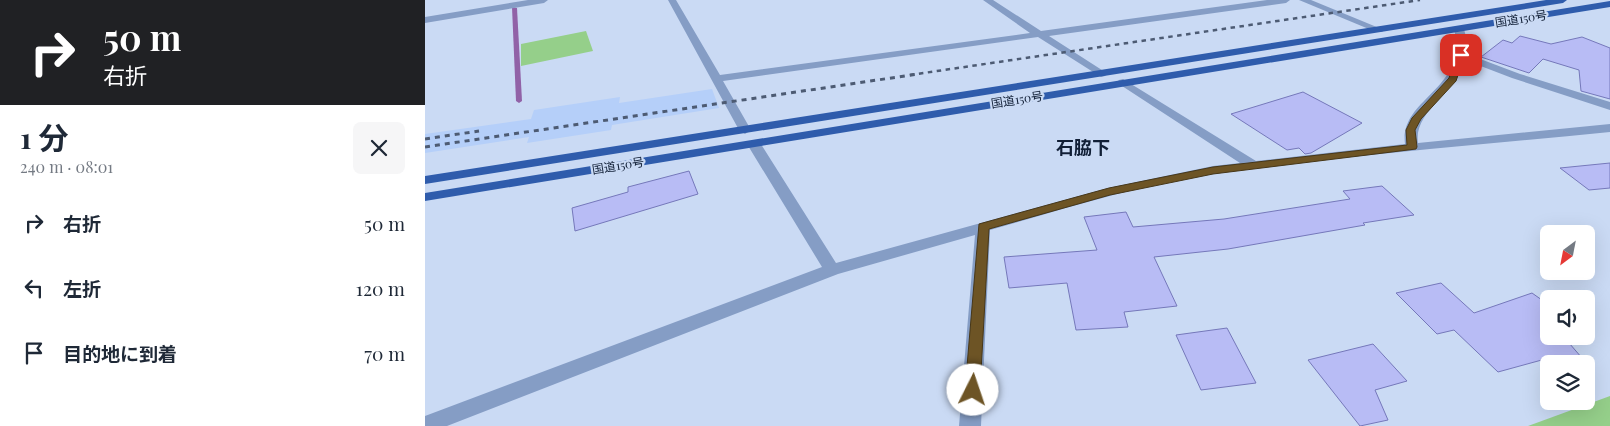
<!DOCTYPE html>
<html lang="ja">
<head>
<meta charset="utf-8">
<style>
	:root { --surface:#fff; --page:#f6f6f7; --text:#1f2937; --muted:#747a83 }
	body { margin:0; font-family:"Playfair Display","Noto Sans JP",serif; background:var(--page); color:var(--text); height:100vh; display:flex; flex-direction:column; font-size:19px; white-space:nowrap }
	* { box-sizing:border-box; margin:0 }
	p { font-size:16px; color:var(--muted) }
	.icon { flex:none; width:28px; height:28px; fill:none; stroke:currentColor; stroke-width:2; stroke-linecap:round; stroke-linejoin:round }
	.map { position:relative; flex:1; overflow:hidden }
	.sheet { display:flex; flex-direction:column; background:var(--surface); width:425px }
	.sheet>* { flex:none }
	.guide { background:#202124; color:#fff; overflow:hidden }
	.needle { width:32px; rotate:212deg }
	.controls { position:absolute; left:1115px; top:225px; display:grid; gap:10px }
	.controls a { display:grid; place-items:center; width:55px; height:55px; border-radius:8px; background:var(--surface); box-shadow:0 5px 20px #0002; font-size:25px }
	.pin { position:absolute; display:grid; place-items:center; width:42px; height:42px; color:#fff; margin:-21px; border-radius:10px; box-shadow:0 2px 8px #0006 }
	.me { position:absolute; width:55px; margin:-28px; rotate:4deg; stroke-linejoin:round; filter:drop-shadow(0 0 4px #0008) }
	.turn { display:flex; align-items:center; gap:18px; height:105px; padding:0 20px; font-size:22px }
	.turn .icon { width:65px; height:65px; stroke-width:2.5 }
	.turn b { display:block; font-size:35px; line-height:42px }
	.round { display:grid; place-items:center; flex:none; width:52px; height:52px; border-radius:8px; background:var(--page) }
	.overview { display:flex; align-items:center; justify-content:space-between; height:85px; padding:0 20px }
	h1 { font-size:30px; font-weight:700; line-height:38px }
	ul { padding:0; list-style:none }
	li { display:flex; align-items:center; gap:15px; height:65px; padding:0 20px }
	li div { flex:1 }
	li b { display:block; font-size:19px }
	li em { font-style:normal }
	main { display:flex; flex:1; min-height:0 }
	.map>svg:first-child { display:block }
</style>
</head>
<body>
<main>
<section class="sheet">
<div class="guide">
<div class="turn"><svg class="icon" aria-label="right" viewBox="0 0 24 24"><path d="M7 20v-9h11M14 6l5 5-5 5"/></svg><div><b>50 m</b>右折</div></div>
</div>
<div class="overview"><div><h1>1 分</h1><p>240 m · 08:01</p></div><a class="round"><svg class="icon" aria-label="close" viewBox="0 0 24 24"><path d="M6 6l12 12M18 6L6 18"/></svg></a></div>
<ul>
<li><svg class="icon" aria-label="right" viewBox="0 0 24 24"><path d="M7 20v-9h11M14 6l5 5-5 5"/></svg><div><b>右折</b></div><em>50 m</em></li>
<li><svg class="icon" aria-label="left" viewBox="0 0 24 24"><path d="M17 20v-9H6M10 6l-5 5 5 5"/></svg><div><b>左折</b></div><em>120 m</em></li>
<li><svg class="icon" aria-label="arrive" viewBox="0 0 24 24"><path d="M6 21V4h12l-3 4 3 4H6"/></svg><div><b>目的地に到着</b></div><em>70 m</em></li>
</ul>
</section>
<div class="map">
<svg width="1185" height="426" viewBox="0 0 1185 426">
	<rect width="100%" height="100%" fill="#cadaf4"/>
	<!-- built -->
	<path fill="#b5cff9" d="M287 89 294 108 187 125 186 130 102 143 104 137 0 153V134L106 119 109 110 195 97 194 103Z"/>
	<!-- green -->
	<g fill="#95cf8a">
		<path d="M161 31 168 51 96 66V44Z"/>
		<path d="M1185 396V426H1103Z"/>
	</g>
	<g fill="none" stroke-linecap="round" stroke-linejoin="round">
		<!-- stream -->
		<path fill="#9162a7" fill-rule="evenodd" d="M87 7 92 8 97 101 94 103 91 101Z"/>
	</g>
	<!-- building -->
	<g fill="#b8bcf5" stroke="#7578ba">
		<path d="M1095 36 1126 44 1157 37 1185 48V99L1156 91 1154 70 1118 59 1104 73 1056 57 1078 40 1087 43Z"/>
		<path d="M878 92 937 123 886 153 880 154 874 148 862 150 806 114Z"/>
		<path d="M1185 163V188L1164 190 1135 168Z"/>
		<path d="M264 171 273 194 150 231 147 208 203 192V187Z"/>
		<path d="M957 186 989 215 938 223 940 225 803 249 729 257 752 306 699 312 703 327 651 330 642 283 584 288 579 257 672 250 659 217 701 212 708 227 799 219 925 199 918 191Z"/>
		<path d="M1016 283 1049 313 1107 293 1124 305V336H1138L1157 358H1124L1073 372 1029 330 1012 334 971 293Z"/>
		<path d="M802 328 831 383 776 390 751 335Z"/>
		<path d="M948 344 982 381 950 390 963 420 935 426 883 360Z"/>
	</g>
	<g fill="none" stroke-linecap="round" stroke-linejoin="round">
		<!-- minor -->
		<g fill="#859dc5" fill-rule="evenodd">
			<path d="M103 0H123L119 3 0 23V17Z"/>
			<path d="M243 0H251L295 75 605 33 558 0H568L616 31 842 0H865L861 3 624 36 680 72 682 74 680 76 676 77 613 37 298 81 326 130 320 134 314 130Z"/>
			<path d="M874 0H886L959 30 957 32H951Z"/>
			<path d="M1034 26 1039 29 1042 41V54L1095 74 1185 102V110L1087 78 1040 60C1032 91 988 112 993 143L1185 124V132C1053 145 920 155 789 174 713 185 639 209 565 230L556 426H534L550 235 413 274 22 426H0V416L397 267 322 144 324 141H334L411 263 683 188 788 166 815 163 694 84 692 82 694 80 698 79 831 161 980 144C974 98 1044 90 1029 29Z"/>
		</g>
		<!-- trunk -->
		<g fill="#2f5cac" fill-rule="evenodd">
			<path d="M1121 0H1142L1138 3 0 184V176Z"/>
			<path d="M1185 1V7L0 201V193Z"/>
		</g>
		<!-- rail-far1 -->
		<path stroke="#4d5b73" stroke-width="2.5" stroke-dasharray="4.5 4.5" stroke-linecap="butt" d="M485 75 995 0"/>
		<!-- rail -->
		<g stroke="#4d5b73" stroke-width="3" stroke-dasharray="5 5" stroke-linecap="butt">
			<path d="M0 139 54 131"/>
			<path d="M0 147 493 74"/>
		</g>
	</g>
	<!-- route -->
	<path fill="#6d5425" stroke="#473718" d="M1036 53 1040 55 1031 81 996 119 990 130 992 147 991 149 788 174 685 195 564 229 555 390 553 394 548 396 542 394 540 390 554 224 684 188 788 167 982 145 981 130 987 118 1024 78 1032 55Z"/>
	<g text-anchor="middle" stroke-width="4.5" stroke-linejoin="round" paint-order="stroke">
		<!-- far-street labels -->
		<g font-size="12" fill="#111f36" stroke="#cadaf4">
			<text transform="translate(1096 19) rotate(-9)" y="4">国道150号</text>
			<text transform="translate(592 100) rotate(-9)" y="4">国道150号</text>
			<text transform="translate(193 166) rotate(-9)" y="4">国道150号</text>
		</g>
		<!-- quarter labels -->
		<g font-size="18" font-weight="bold" fill="#111f36" stroke="#cadaf4">
			<text x="658" y="154">石脇下</text>
		</g>
	</g>
</svg>
<div class="controls">
<a><svg class="needle" viewBox="-14 -14 28 28"><path d="M0-13l5 13h-10z" fill="#e53935"/><path d="M0 13l5-13h-10z" fill="#747a83"/></svg></a>
<a><svg class="icon" aria-label="sound" viewBox="0 0 24 24"><path d="M4 9h4l5-4v14l-5-4H4zM17 9q2 3 0 6"/></svg></a>
<a><svg class="icon" aria-label="layers" viewBox="0 0 24 24"><path d="M12 4l9 5-9 5-9-5zM3 14l9 5 9-5"/></svg></a>
</div>
<div class="pin" style="left:1036px;top:55px;background:#d93025"><svg class="icon" aria-label="arrive" viewBox="0 0 24 24"><path d="M6 21V4h12l-3 4 3 4H6"/></svg></div>
<svg class="me" style="left:548px;top:390px" viewBox="-20 -20 40 40"><circle r="19" fill="#fff"/><path d="M0-13L10 11 0 6-10 11z" fill="#6d5425"/></svg>
</div>
</main>
</body>
</html>
